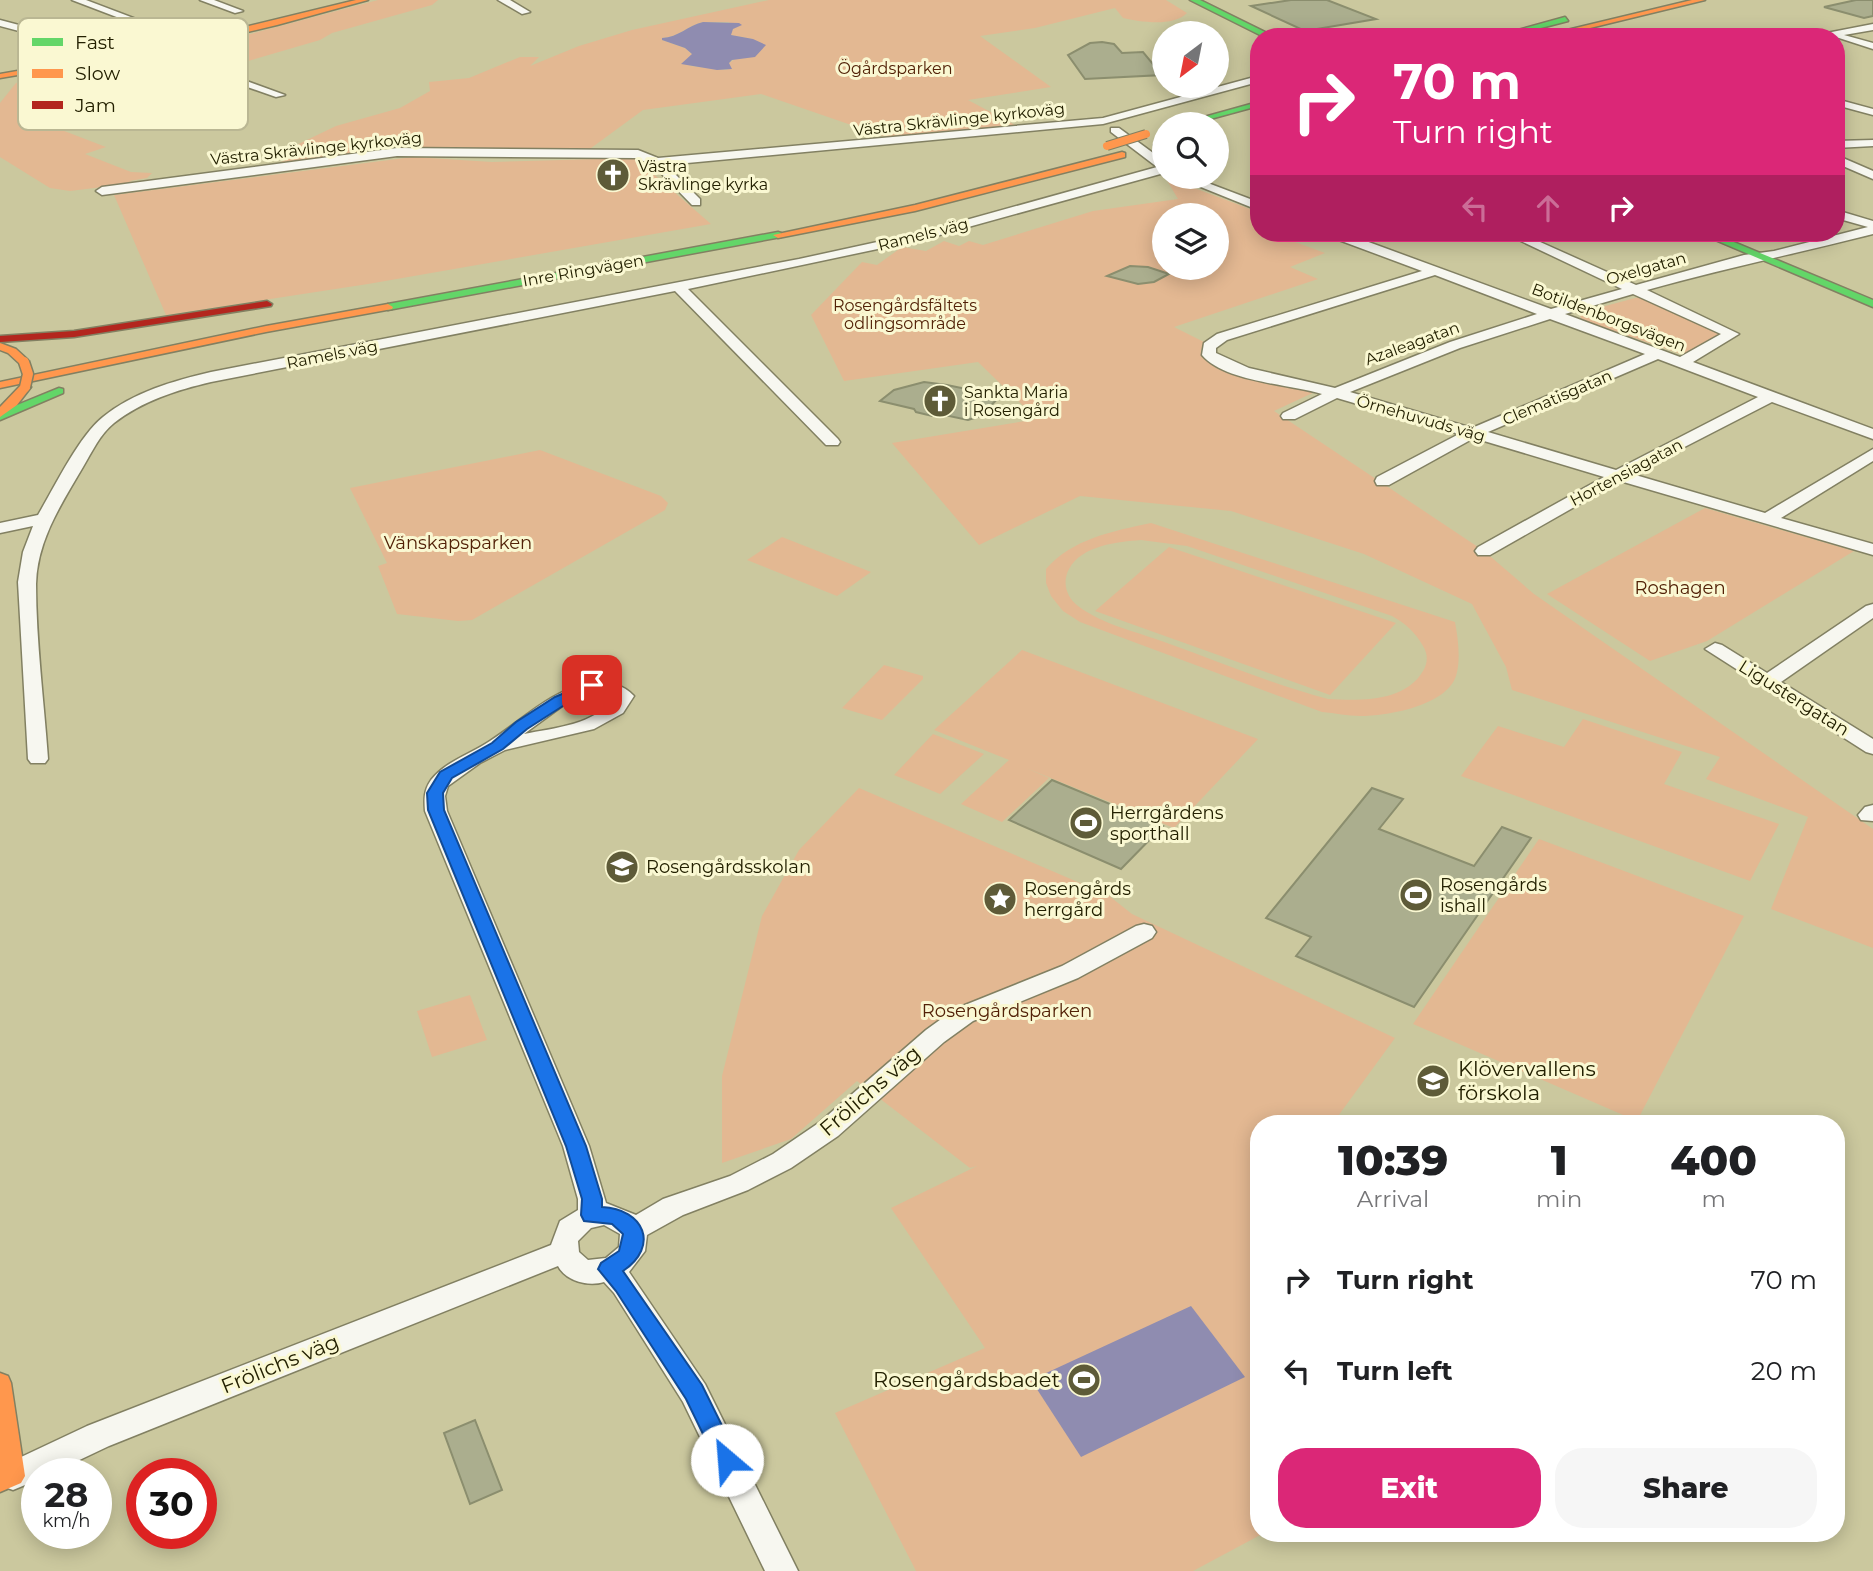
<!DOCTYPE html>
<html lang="en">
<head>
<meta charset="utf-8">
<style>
	:root { --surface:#fff; --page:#f6f6f6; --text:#202124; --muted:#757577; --accent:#db2777 }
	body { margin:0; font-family:Montserrat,sans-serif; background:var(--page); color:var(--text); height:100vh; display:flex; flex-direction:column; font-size:26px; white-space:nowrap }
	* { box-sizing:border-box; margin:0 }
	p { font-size:23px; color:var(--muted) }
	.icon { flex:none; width:38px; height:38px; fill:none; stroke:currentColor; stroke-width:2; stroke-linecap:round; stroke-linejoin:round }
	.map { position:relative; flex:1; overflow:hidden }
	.drawer { position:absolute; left:1250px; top:1115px; width:595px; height:427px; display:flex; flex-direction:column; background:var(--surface); border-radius:28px; box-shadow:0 4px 18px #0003 }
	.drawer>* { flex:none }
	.top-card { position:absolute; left:1250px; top:28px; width:595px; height:214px; border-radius:28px; box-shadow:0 4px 18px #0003; background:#db2777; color:#fff; overflow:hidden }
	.needle { width:46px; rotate:212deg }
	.fabs { position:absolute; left:1152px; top:21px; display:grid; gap:14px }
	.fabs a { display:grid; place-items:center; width:77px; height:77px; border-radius:50%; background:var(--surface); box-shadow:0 4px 18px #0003; font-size:35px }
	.speed { position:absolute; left:21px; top:1458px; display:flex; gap:14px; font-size:35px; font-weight:700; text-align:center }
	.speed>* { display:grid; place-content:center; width:91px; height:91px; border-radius:50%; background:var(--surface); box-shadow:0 4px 18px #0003; line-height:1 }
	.speed small { font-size:18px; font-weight:400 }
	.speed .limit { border:10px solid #d22; background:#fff; color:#111 }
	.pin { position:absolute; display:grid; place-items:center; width:60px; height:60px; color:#fff; margin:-30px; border-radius:14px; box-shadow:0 4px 10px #0006 }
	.me { position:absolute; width:77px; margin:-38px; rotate:333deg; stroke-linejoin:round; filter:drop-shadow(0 0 5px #0008) }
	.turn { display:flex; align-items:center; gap:24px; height:147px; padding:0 28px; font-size:32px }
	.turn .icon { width:91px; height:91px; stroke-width:2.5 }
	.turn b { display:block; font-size:49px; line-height:60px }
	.lanes { display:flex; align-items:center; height:66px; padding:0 28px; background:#0003; justify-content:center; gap:35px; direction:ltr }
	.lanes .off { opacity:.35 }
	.eta { display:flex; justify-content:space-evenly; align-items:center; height:119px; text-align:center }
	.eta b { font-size:42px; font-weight:800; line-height:49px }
	.primary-button { display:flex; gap:14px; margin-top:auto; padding:14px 28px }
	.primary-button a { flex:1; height:80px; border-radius:28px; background:var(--accent); color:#fff; font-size:28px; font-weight:800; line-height:80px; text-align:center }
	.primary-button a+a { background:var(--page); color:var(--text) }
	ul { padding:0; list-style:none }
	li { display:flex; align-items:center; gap:21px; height:91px; padding:0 28px }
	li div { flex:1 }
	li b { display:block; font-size:26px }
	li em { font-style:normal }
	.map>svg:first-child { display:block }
</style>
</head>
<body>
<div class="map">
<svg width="1873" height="1571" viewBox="0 0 1873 1571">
	<rect width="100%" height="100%" fill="#cbc89e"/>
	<!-- green -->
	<g fill="#e3b892" fill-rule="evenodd">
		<path d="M378 0H438L432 5 332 33 320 40 217 70 167 56Z"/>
		<path d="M769 0H1166L1187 13C1173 27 1141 22 1123 18L1115 8 1035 28 980 36 1051 87 968 100 1015 125 886 137 761 94 643 110 587 151 408 149 274 165 320 145 288 153 286 150 336 126 400 108 430 91 429 82 469 78 520 57H539L530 66 579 46 632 30ZM703 22H729L733 29 730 35 753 39 755 57H738L729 63 727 70 690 66 693 55 685 48 662 40V38C679 37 687 26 703 22Z"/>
		<path d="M103 66 105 72 115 76 109 77 112 78 143 79 185 68 199 72 62 111 38 106V110L29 115 22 125 46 124 106 147 85 154 131 172 152 173 147 178 129 181 135 183 70 191 50 188 0 157V103L16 83Z"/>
		<path d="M413 157 492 162 635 158 711 224 368 284 166 315 114 195Z"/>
		<path d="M1165 177 1258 212V233H1315L1295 242 1325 253 1290 267 1318 279 1174 327 1204 342 1201 351C1208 373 1296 385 1319 390L1274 411 1484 551 1534 594 1873 829V948L1771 909 1808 817 1706 779 1720 757 1512 690 1506 667 1472 604 1364 554 1231 511 1080 496 979 545 892 443 1037 419 978 362 844 381 811 315 862 262 877 265 902 247 926 251 944 241 959 246 969 241 983 245 1093 211 1178 199ZM1164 215H1216V268H1164Z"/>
		<path d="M1639 297 1722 331 1725 336 1684 355 1582 320 1579 313Z"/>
		<path d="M540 450 661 496 668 503 665 510 472 620 458 621 397 614 378 566 387 563 350 488Z"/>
		<path d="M1705 508 1854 551 1707 641 1650 661 1547 594Z"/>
		<path d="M1151 523 1455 622C1458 638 1461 660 1456 676 1446 706 1387 716 1360 716 1348 716 1335 713 1322 712L1080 622 1063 611 1051 596 1046 583V569C1072 539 1113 531 1151 523ZM1141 540 1187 546 1392 616C1406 624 1415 632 1423 646 1428 654 1428 663 1423 671 1405 702 1360 701 1328 699 1274 685 1220 662 1167 643 1138 632 1103 625 1078 606 1066 597 1062 582 1069 569 1082 545 1118 542 1141 540Z"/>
		<path d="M782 537 871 572 837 596 747 560Z"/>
		<path d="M1169 547 1396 623 1330 695 1095 611Z"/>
		<path d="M1022 650 1258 739 1174 828 1026 768 1049 778 1002 822 961 804 1009 760 934 730Z"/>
		<path d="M884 665 923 676V679L882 720 842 708Z"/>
		<path d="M1583 719 1682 752 1664 784 1779 824 1750 881 1461 776 1498 726 1564 747Z"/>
		<path d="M933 734 984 754 940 794 894 775Z"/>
		<path d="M859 788 1108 895 1132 914 1395 1038 1333 1123 1258 1124V1533H1264L1193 1571H916L835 1413 985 1348 891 1208 977 1166 970 1168 857 1081 791 1139 722 1163V1076L762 916 799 850Z"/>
		<path d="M1539 839 1744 916 1637 1121 1413 1024Z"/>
		<path d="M470 995 487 1040 432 1057 417 1011Z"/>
	</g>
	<!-- water -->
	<g fill="#8f8cb0">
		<path d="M703 22 739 23 742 25 733 29 731 35 753 39 766 45 755 57 732 60 729 63 732 69 717 70 681 64 692 54 685 48 662 40V38C679 37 687 26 703 22Z"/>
		<path d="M1191 1306 1245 1377 1081 1457 1031 1380Z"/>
	</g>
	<!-- building -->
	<g fill="#abae8e" stroke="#8b8e6e" stroke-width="2">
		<path d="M1291 0H1327L1376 19 1305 31 1251 6Z"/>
		<path d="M1856 0H1873V16L1864 18 1824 7Z"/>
		<path d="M1102 42 1114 44 1122 53 1143 52 1162 75 1085 79 1068 55 1090 43Z"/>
		<path d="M1130 266 1148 267 1169 274 1154 282 1138 284 1107 276Z"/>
		<path d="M924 382 947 385 1000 396 981 416 968 420 935 413 932 416 916 412 914 409 880 401 894 390Z"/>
		<path d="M1052 780 1163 826 1121 869 1009 820Z"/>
		<path d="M1372 788 1403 799 1379 829 1474 866 1502 827 1531 838 1414 1007 1296 956 1311 937 1266 918Z"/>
		<path d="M475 1420 502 1490 470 1504 444 1433Z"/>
	</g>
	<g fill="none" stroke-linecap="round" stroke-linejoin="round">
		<defs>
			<g id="street">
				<path d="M72 0H86L165 30 156 32Z"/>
				<path d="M200 0H214L243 11 235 13Z"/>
				<path d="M498 0H510L530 12 522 14Z"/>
				<path d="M0 20 34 29 115 41 145 53 211 68 285 95 276 97 204 72 138 57 109 46 34 35 0 26Z"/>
				<path d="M1873 24V30L1844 35 1873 43V49L1836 37H1806Z"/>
				<path d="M1258 76V82L1103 124 666 165 700 199V205H692L653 165 636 158 397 156 102 195 96 191 102 187 397 148 638 150 658 158 1103 118Z"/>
				<path d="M1836 99 1873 109V115L1836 105Z"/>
				<path d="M1111 128H1119L1164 161V173L925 239 688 289 838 439 840 442 838 445H826L675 291 211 382C177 390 142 401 114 423 100 434 92 452 83 467 62 503 37 540 36 584 36 642 44 701 48 759L45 763H31L28 759 18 582 23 552 33 526 0 533V523L38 515C54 488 79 436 103 417 134 392 173 381 211 372L799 259 923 232 1157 167 1111 132Z"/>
				<path d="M1873 140V146L1836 148V141Z"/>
				<path d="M1836 155 1873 171V179L1836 163Z"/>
				<path d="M1176 177H1192L1258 202V210Z"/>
				<path d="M1836 210 1873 221V234C1798 253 1722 269 1647 290L1739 334 1693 362 1873 429V439L1772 402 1632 474 1765 513 1873 449V461L1781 518 1873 544V555L1620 481 1490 555H1478L1475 551 1478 547 1604 477 1474 438 1389 485H1377L1375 481 1377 477 1459 434 1337 398 1295 419H1283L1281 416 1283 413 1322 394C1289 384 1225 382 1202 355L1204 343 1217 334 1422 271 1328 236 1327 233H1344L1551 309 1622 289 1504 233H1520L1636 285 1744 255 1774 251 1868 227 1836 218ZM1435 275 1537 314 1450 342 1335 388 1249 368 1216 353V348L1227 340ZM1633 294 1721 334 1680 357 1565 314ZM1550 319 1645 354 1472 428 1350 392 1460 348ZM1658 359 1758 397 1616 470 1488 432Z"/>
				<path d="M1873 604V618L1781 682 1873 739V754L1866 752 1705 649 1715 643 1722 645 1767 673 1866 606Z"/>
				<path d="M593 681C609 682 623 684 634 696L623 713 594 729 505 750 480 763 448 786 445 796 447 811 589 1146 606 1203 636 1215 663 1199 730 1176 773 1154 820 1122 926 1030 955 1009 1062 966 1136 926 1144 924 1152 926 1156 932 1152 938 1078 978 973 1021 944 1042 838 1136 791 1168 748 1190 683 1215 647 1235 645 1251 629 1272 705 1384 798 1571H765L683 1402 614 1293 604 1282C588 1287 566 1281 558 1266L109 1446 50 1474H37V1480L13 1490 2 1486V1466L87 1426 551 1245 560 1221 578 1210V1199L563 1146 425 811C424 799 424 790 431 780 446 761 471 754 490 741 528 716 547 693 593 681ZM593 693 605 694 613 698C596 725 553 728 524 734L565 704ZM604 1225 620 1234 619 1247 606 1258 588 1260 579 1252 578 1241 591 1228Z"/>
				<path d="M1873 805V821L1861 820 1858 815 1865 807Z"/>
			</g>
			<g id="fast">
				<path d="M1190 0H1200L1275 37H1264Z"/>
				<path d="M1565 17 1568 21 1506 37H1492Z"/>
				<path d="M1258 102V106L1192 124H1179Z"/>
				<path d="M778 232 781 233V237L388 310 383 307 388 304Z"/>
				<path d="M1699 233H1712L1873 300V307Z"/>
				<path d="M59 388 63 389V393L0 420V412Z"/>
			</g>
			<g id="slow">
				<path d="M356 0H368L277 25 183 47 0 78V74L183 42Z"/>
				<path d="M1692 0H1705L1553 37H1538Z"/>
				<path d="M1164 141V147L1154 145 1155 143Z"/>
				<path d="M1122 152 1125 153V157L915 211 778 238 773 235 915 205Z"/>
				<path d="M388 304 393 307 392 309 266 332 0 388V382L266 326Z"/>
				<path d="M0 343 16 349 28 360V364H20L8 353 0 350Z"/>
				<path d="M25 384 31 387 17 405 0 417V407L21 385Z"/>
				<path d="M0 1373 8 1376 11 1383 25 1476 21 1483 0 1492Z"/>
			</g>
			<path id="jam" d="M267 301 272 304 271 306 74 337 0 342V336L74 331Z"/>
		</defs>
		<!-- street casing -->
		<use href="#street" stroke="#828062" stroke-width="3"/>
		<!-- fast casing -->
		<use href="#fast" stroke="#828062" stroke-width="3"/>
		<!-- slow casing -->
		<use href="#slow" stroke="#828062" stroke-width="3"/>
		<!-- jam casing -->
		<use href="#jam" stroke="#828062" stroke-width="3"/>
		<!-- street -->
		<use href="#street" fill="#f7f7f0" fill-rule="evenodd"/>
		<!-- fast -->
		<use href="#fast" fill="#63d668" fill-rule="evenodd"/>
		<!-- slow -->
		<use href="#slow" fill="#ff974d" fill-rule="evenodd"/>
		<!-- jam -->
		<use href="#jam" fill="#b3261e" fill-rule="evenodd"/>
		<defs>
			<path id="slow-bridge-far1" d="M1107 146 1146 134"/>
			<path id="slow-bridge" d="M24 362 28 374 25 387"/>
		</defs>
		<!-- slow-bridge-far1 casing -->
		<use href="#slow-bridge-far1" stroke="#828062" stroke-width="10" stroke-linecap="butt"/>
		<!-- slow-bridge casing -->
		<use href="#slow-bridge" stroke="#828062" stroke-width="13" stroke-linecap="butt"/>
		<!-- slow-bridge-far1 -->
		<use href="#slow-bridge-far1" stroke="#ff974d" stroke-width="8"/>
		<!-- slow-bridge -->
		<use href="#slow-bridge" stroke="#ff974d" stroke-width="10"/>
	</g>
	<!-- route -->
	<path fill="#1a73e8" stroke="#114b97" stroke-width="2" d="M592 681 597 682 599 685 597 689 566 704 527 729 503 749 452 778 443 793 444 810 586 1146 602 1199V1207C644 1209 660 1246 623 1271L702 1385 739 1460 735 1467 727 1470 719 1467 686 1399 616 1291 598 1269 601 1263 619 1251 623 1234 612 1224 584 1221 581 1215 582 1199 566 1146 428 810 427 793 440 772 492 743 516 722 555 697Z"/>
	<!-- icons -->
	<defs>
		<symbol id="church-disc" viewBox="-11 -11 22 22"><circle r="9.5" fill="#5e5b38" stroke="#faf8d2"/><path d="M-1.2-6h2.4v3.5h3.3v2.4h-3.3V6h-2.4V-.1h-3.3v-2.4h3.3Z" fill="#fff"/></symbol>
		<symbol id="stadium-disc" viewBox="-11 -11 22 22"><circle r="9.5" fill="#5e5b38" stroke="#faf8d2"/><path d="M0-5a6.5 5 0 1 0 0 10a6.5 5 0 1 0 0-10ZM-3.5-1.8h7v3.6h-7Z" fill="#fff"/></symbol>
		<symbol id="school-disc" viewBox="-11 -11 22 22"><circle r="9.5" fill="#5e5b38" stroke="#faf8d2"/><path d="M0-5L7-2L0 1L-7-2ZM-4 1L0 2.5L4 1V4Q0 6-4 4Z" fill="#fff"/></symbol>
		<symbol id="sight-disc" viewBox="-11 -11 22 22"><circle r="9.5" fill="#5e5b38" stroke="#faf8d2"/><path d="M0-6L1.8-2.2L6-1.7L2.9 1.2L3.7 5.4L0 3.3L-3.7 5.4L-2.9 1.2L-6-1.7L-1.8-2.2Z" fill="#fff"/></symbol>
	</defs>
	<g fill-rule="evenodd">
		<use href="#church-disc" x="594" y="156" width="38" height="38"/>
		<use href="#church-disc" x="921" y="382" width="38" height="38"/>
		<use href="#stadium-disc" x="1067" y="804" width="38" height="38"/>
		<use href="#school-disc" x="603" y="848" width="38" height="38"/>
		<use href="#stadium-disc" x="1397" y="876" width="38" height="38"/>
		<use href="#sight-disc" x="981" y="880" width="38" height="38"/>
		<use href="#school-disc" x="1414" y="1062" width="38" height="38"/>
		<use href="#stadium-disc" x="1065" y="1361" width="38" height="38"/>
	</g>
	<g text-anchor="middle" stroke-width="6" stroke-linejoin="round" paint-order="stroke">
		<!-- far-park labels -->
		<g font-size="16" fill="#522107" stroke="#faf8d2">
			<text x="895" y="74">Ögårdsparken</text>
			<text x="905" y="311">Rosengårdsfältets<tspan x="905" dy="18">odlingsområde</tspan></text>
		</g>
		<!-- far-street labels -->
		<g font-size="16" fill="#232001" stroke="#faf8d2">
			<text transform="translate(959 119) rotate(-6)" y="6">Västra Skrävlinge kyrkoväg</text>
			<text transform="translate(316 148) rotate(-6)" y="6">Västra Skrävlinge kyrkoväg</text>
			<text transform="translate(923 234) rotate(-14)" y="6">Ramels väg</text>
			<text transform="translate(1646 268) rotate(-16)" y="6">Oxelgatan</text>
			<text transform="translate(583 270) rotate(-10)" y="6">Inre Ringvägen</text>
			<text transform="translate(1609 317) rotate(21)" y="6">Botildenborgsvägen</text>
			<text transform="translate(1412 343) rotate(-20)" y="6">Azaleagatan</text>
			<text transform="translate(332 354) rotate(-11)" y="6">Ramels väg</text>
			<text transform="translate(1557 397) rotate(-23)" y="6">Clematisgatan</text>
			<text transform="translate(1421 418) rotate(16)" y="6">Örnehuvuds väg</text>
			<text transform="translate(1626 472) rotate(-28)" y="6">Hortensiagatan</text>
		</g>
		<!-- far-poi labels -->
		<g font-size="16" fill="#232001" stroke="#faf8d2" text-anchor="start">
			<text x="638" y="172">Västra<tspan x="638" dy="18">Skrävlinge kyrka</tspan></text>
			<text x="964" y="398">Sankta Maria<tspan x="964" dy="18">i Rosengård</tspan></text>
		</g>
		<!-- park labels -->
		<g font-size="18" fill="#522107" stroke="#faf8d2">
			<text x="458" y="549">Vänskapsparken</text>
			<text x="1680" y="594">Roshagen</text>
			<text x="1007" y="1017">Rosengårdsparken</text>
		</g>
		<!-- street labels -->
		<g font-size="18" fill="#232001" stroke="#faf8d2">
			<text transform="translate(1794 698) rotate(32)" y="6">Ligustergatan</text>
		</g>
		<!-- poi labels -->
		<g font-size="18" fill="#232001" stroke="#faf8d2" text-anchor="start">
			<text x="1110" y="819">Herrgårdens<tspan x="1110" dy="21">sporthall</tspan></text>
			<text x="646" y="873">Rosengårdsskolan</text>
			<text x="1440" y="891">Rosengårds<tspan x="1440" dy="21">ishall</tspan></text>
			<text x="1024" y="895">Rosengårds<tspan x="1024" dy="21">herrgård</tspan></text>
		</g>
		<!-- near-poi labels -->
		<g font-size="21" fill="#232001" stroke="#faf8d2" text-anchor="start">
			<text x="1458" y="1076">Klövervallens<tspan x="1458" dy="24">förskola</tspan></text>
			<text x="1060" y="1387" text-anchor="end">Rosengårdsbadet</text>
		</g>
		<!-- near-street labels -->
		<g font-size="21" fill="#232001" stroke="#faf8d2">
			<text transform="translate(870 1091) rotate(-41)" y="7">Frölichs väg</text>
			<text transform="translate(280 1364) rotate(-22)" y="7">Frölichs väg</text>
		</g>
	</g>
	<!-- legend -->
	<rect x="18" y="18" width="230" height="112" rx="10" fill="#faf8d2" stroke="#bab793" stroke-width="2"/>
	<rect x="32" y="38" width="31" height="8" fill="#63d668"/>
	<rect x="32" y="69" width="31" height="9" fill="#ff974d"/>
	<rect x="32" y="101" width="31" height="8" fill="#b3261e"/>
	<g font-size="19" fill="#232001">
		<text x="75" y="49">Fast</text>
		<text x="75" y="80">Slow</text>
		<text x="75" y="112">Jam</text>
	</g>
</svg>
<div class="fabs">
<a><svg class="needle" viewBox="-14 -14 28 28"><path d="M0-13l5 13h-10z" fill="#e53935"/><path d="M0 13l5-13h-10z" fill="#757577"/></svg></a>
<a><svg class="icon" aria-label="search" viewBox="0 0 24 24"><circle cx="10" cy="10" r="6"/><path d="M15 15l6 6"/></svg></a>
<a><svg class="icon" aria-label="layers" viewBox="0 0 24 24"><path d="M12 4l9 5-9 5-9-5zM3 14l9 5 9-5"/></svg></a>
</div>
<div class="speed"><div>28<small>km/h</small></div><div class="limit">30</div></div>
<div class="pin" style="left:592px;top:685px;background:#d93025"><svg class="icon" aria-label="arrive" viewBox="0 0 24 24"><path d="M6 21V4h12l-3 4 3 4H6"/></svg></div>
<svg class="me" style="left:727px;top:1460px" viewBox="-20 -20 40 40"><circle r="19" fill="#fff"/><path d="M0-13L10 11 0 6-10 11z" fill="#1a73e8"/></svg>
<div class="top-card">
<div class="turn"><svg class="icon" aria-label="right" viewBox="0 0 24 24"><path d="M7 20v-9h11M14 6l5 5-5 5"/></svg><div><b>70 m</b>Turn right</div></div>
<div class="lanes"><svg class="icon off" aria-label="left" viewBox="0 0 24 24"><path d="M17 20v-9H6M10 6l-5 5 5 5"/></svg><svg class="icon off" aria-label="ahead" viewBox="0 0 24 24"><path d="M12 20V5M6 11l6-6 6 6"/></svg><svg class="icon" aria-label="right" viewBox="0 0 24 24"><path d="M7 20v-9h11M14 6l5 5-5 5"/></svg></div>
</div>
<section class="drawer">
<div class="eta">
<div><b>10:39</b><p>Arrival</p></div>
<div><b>1</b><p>min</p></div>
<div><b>400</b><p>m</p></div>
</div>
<ul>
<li><svg class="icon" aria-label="right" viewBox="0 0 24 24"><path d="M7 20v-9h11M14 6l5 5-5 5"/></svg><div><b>Turn right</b></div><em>70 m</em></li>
<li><svg class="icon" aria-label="left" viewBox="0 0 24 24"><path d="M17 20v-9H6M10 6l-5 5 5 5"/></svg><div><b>Turn left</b></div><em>20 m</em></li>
</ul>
<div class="primary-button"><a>Exit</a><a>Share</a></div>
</section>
</div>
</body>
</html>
